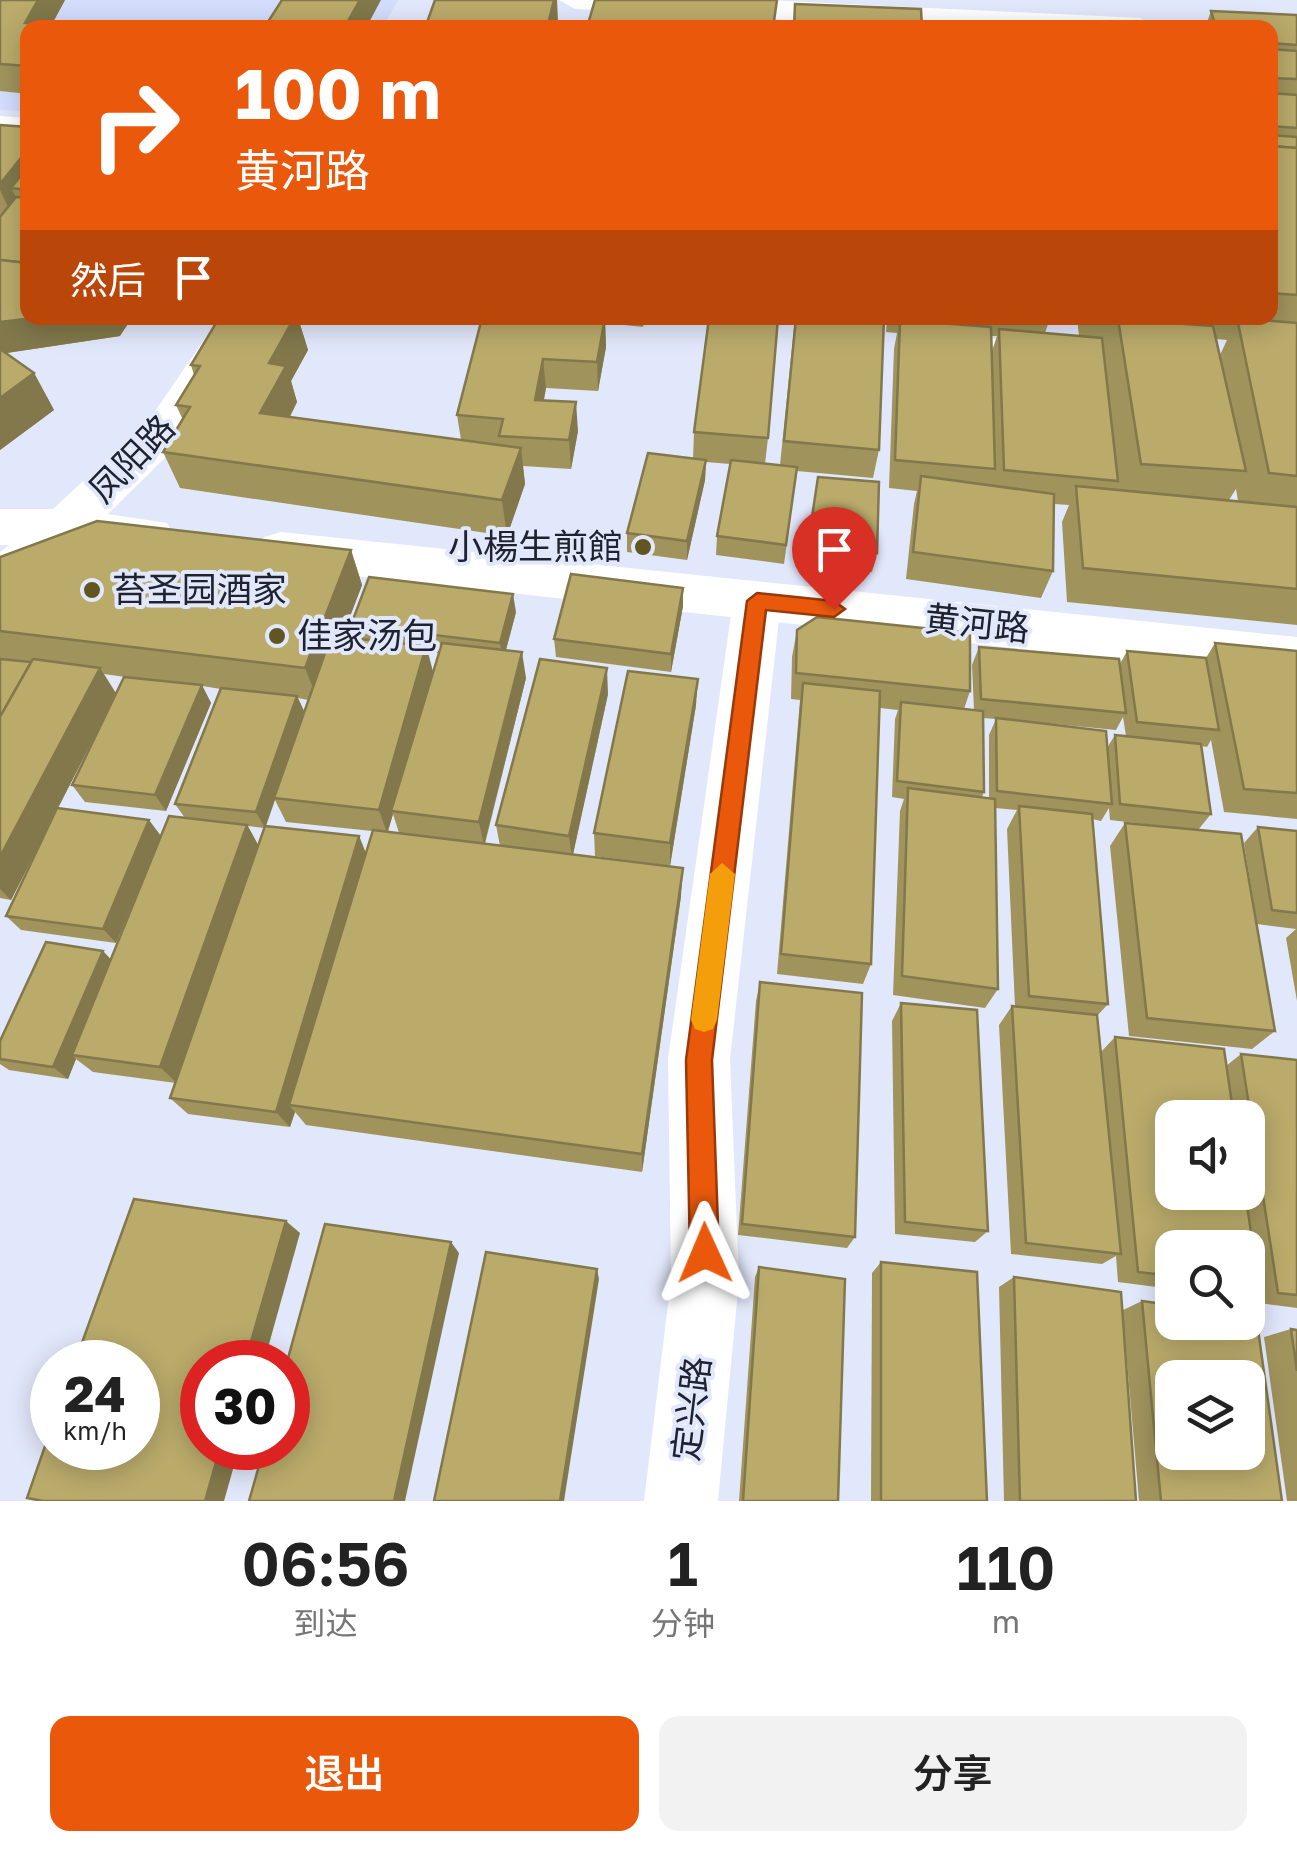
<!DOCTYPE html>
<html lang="zh">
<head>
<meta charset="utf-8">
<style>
	:root { --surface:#fff; --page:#f2f2f2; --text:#222; --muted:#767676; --accent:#ea580c }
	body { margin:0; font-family:"Golos Text","Noto Sans SC",sans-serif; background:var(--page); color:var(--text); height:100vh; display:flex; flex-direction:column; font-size:38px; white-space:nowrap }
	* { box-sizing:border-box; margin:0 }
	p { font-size:32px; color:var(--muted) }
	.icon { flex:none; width:55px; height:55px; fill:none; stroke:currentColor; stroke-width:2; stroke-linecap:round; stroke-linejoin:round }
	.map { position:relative; height:1501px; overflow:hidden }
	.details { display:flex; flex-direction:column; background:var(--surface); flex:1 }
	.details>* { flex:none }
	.banner { position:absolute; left:20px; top:20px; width:1258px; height:305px; border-radius:20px; box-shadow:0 5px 25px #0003; background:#ea580c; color:#fff; overflow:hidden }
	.buttons { position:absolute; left:1155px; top:1100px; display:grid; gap:20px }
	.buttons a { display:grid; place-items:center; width:110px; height:110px; border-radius:20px; background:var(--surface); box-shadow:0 5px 25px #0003; font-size:50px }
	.speed { position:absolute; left:30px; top:1340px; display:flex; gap:20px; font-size:50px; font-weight:700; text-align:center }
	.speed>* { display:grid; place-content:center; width:130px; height:130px; border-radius:50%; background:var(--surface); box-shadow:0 5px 25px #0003; line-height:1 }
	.speed small { font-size:25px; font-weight:400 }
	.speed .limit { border:15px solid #d22; background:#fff; color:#111 }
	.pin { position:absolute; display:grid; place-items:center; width:85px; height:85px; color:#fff; margin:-102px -42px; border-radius:50% 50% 50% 0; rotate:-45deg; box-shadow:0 0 10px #0007 }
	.pin .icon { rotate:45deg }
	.me { position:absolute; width:110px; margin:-55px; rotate:359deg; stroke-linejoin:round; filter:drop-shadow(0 0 8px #0008) }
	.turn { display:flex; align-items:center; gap:35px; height:210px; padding:0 50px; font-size:45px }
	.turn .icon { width:130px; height:130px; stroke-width:2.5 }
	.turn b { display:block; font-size:70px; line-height:85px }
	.then { display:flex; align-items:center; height:95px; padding:0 50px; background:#0003; gap:20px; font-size:38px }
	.eta { display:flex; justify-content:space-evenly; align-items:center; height:170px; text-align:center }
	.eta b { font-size:60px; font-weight:600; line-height:70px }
	.button { display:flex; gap:20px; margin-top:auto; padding:20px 50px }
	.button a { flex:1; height:115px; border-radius:20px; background:var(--accent); color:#fff; font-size:40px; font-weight:600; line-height:115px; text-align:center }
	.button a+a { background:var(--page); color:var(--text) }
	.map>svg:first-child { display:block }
</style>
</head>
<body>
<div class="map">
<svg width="1297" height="1501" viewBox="0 0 1297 1501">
	<rect width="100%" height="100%" fill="#e2e8fb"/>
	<!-- built -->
	<path fill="#d4ddfc" d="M0 0H398L383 27 28 28 27 111 0 110Z"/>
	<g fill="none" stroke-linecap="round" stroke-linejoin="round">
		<!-- service -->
		<g fill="#fff" fill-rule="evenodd">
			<path d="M0 116 28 118V128L0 126Z"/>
			<path d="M939 318H960L961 336 1030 341 1041 348 1030 355 943 347Z"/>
		</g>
		<!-- minor -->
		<g fill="#fff" fill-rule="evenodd">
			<path d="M559 0H764L1140 18 1156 28H939L575 9Z"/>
			<path d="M757 582 774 588 781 601 730 1059 739 1280 718 1501H644L671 1280 668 1059 733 601 740 588Z"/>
		</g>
		<!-- tertiary -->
		<g fill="#fff" fill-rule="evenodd">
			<path d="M219 318H261L181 442 108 514 167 523 174 536 167 549 150 554 74 546 18 592 0 598V552L9 545H0V509H53L149 420Z"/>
			<path d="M281 532 1297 637V679L281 568 264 563 257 550 264 537Z"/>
		</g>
	</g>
	<!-- wall -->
	<g fill="#a0935c" fill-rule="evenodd">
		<path d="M0 0H65L51 25 28 28V94L0 91Z"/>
		<path d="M1211 11 1297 15V625L1067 602 1062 522 1069 505 1054 504 1053 571 1041 598 906 579 914 504 917 491 889 488 894 349 897 333 886 332 887 318H941L940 323 958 324V318H1050L1045 333 1079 336 1077 318H1179L1176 323 1213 326 1211 318H1270V28H1205ZM991 336H997L991 354ZM1216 339 1227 340 1220 355ZM1236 489 1238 501 1229 500Z"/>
		<path d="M588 24 775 28H588Z"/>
		<path d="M0 125 28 127V318L120 336 6 353 34 373 54 410 0 450Z"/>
		<path d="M219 318H298L308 350 291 381 297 402 290 417 461 440 457 415 482 318H645L643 327 605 323 606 347 598 391 546 388 544 400 578 431 571 469 523 466 525 484 507 536 180 488 163 452 183 420 176 405 194 375 191 365Z"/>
		<path d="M795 318 879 450 873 478 797 471 784 564 716 555 717 536 730 464 706 462 705 480 687 560 627 552V533L693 459 694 432 768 438 765 464 780 465Z"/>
		<path d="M818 477 877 553 872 572 805 563Z"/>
		<path d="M351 550 362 585 342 637 356 638 351 625 516 612 506 650 526 678 485 844 500 846 496 825 608 694 573 855 681 896 642 1172 306 1125 295 1112 290 1127 188 1114 170 1098 176 1083 93 1072 76 1059 68 1079 9 1070 0 1064V1041L103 951 111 960 185 818 175 804 221 689 202 686 211 703 166 811 85 802 72 785 104 718 58 808 161 836 116 943 21 930 6 916 47 829 11 900 0 898V557ZM428 652 439 653 433 672ZM104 674 132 678 116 693ZM298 698 308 700 304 712ZM275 800 286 822 372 831 366 853 359 836 266 826ZM393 814 399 833 388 832ZM248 826 264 828 258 845Z"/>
		<path d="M683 588V606L671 672 556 657 554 639Z"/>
		<path d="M797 630 970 691 964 709 974 710 972 665 979 647 1120 664 1127 651 1206 658 1215 643 1297 651V819L1224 812 1211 740 1207 747 1201 746 1211 814 1198 830 1275 1031 1252 1049 1129 1036 1110 846 1125 823 1171 827 1110 820 1109 808 1101 821 1092 819 1108 1004 1097 1016 1101 1052 1115 1037 1226 1066 1241 1054 1297 1060V1308L1252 1302 1251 1290 1248 1291V1248H1172V1289L1118 1282 1116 1256 1102 1264 1011 1254 999 1025 1012 1006 1015 1007 1007 829 1017 810 995 808 998 989 985 1008 893 995 900 811 904 799 892 797 895 719 898 710 880 708 871 964 863 984 777 974 800 700 791 699 792 657ZM1123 717 1126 736 1115 735 1107 748 1034 722 1116 730ZM983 718 996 719 989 735V798L982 797 984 792ZM1172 1118H1248V1192H1172Z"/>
		<path d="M696 705 670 866 595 856 594 833Z"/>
		<path d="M1258 827 1297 831V1001L1286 938 1296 929 1257 924 1244 843Z"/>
		<path d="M760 982 855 1237 847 1248 738 1235 756 1001Z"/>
		<path d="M901 1003 988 1231 975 1242 895 1234 892 1021Z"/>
		<path d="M881 1262 987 1501H871L872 1273Z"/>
		<path d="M759 1267 838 1501H739L755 1277Z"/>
		<path d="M1014 1277 1123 1310 1142 1301 1282 1501H1139L1125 1338 1136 1501H1004L999 1287Z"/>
		<path d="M1291 1329 1297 1330V1501H1287L1264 1337Z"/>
	</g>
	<!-- shaded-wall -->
	<g fill="#82784b">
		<path d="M38 0H65L50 28 25 23Z"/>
		<path d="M360 0H381L366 28H344Z"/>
		<path d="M554 0H557L558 21 556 28H547Z"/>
		<path d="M28 149V182L11 188 16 197 8 207 0 190V184Z"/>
		<path d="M33 318H132L120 336 0 354V322Z"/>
		<path d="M294 318H298L308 350 291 381 297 402 273 449 260 413 269 363Z"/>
		<path d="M605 318 606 347 598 391 597 362Z"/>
		<path d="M543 359 546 388 538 428 535 400Z"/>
		<path d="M34 373 54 410 0 450V398Z"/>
		<path d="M576 402 578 431 571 469 569 440Z"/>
		<path d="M521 448 525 484 507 536 502 500Z"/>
		<path d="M706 460 705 480 687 560V541Z"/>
		<path d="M351 550 362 585 318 701 305 668Z"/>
		<path d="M683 588V606L671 672V654Z"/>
		<path d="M513 594 516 612 503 661 500 643Z"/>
		<path d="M426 646 433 672 391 811 393 814 387 833 379 810Z"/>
		<path d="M522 652 526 678 484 845 479 822Z"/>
		<path d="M100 668 116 694 11 900 0 889V857Z"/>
		<path d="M607 668 608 694 572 858 569 836Z"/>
		<path d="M698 679 696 705 670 866V843Z"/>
		<path d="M202 685 211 703 166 811 155 795Z"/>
		<path d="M297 696 305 713 265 828 256 812Z"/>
		<path d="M149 820 161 836 116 943 103 929Z"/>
		<path d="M247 825 260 848 178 1084 160 1067Z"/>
		<path d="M359 836 368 859 289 1105 295 1112 290 1127 276 1112Z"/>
		<path d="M683 868 681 896 642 1172V1154Z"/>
		<path d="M103 951 116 965 72 1055 76 1059 68 1079 53 1067Z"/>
		<path d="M286 1221 300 1233 264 1362H245Z"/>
		<path d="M451 1242 459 1253 405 1501H394Z"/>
		<path d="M597 1269 599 1279 564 1501H560Z"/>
		<path d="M220 1448H239L224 1501H205Z"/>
	</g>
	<!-- building -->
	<g fill="#baab6b" stroke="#82784b" stroke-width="2.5" fill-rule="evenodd">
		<path d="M0 0H38L25 23 82 28H28V66L0 64Z"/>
		<path d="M282 0H360L344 28H264Z"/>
		<path d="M435 0H554L547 28H425Z"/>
		<path d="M595 0H777L773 28H648L588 24Z"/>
		<path d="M795 4 921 9 922 28H794Z"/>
		<path d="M1211 11 1297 15V45L1270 43V28H1216Z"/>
		<path d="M1270 49 1297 51V79L1270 78Z"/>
		<path d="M1270 93 1297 95V128L1270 126Z"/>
		<path d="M0 125 28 127V149L0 184Z"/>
		<path d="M1270 135 1297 137V148L1270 146Z"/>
		<path d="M1270 146 1297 148V295L1270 293Z"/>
		<path d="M28 167V190L11 188Z"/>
		<path d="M16 197 28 198V263L0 260V217Z"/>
		<path d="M0 260 28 263V318H33L0 322Z"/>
		<path d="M219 318H294L269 363 286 366 260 413 521 448 502 500 163 452 190 407 176 405 200 366 191 365Z"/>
		<path d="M482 318H605L597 362 543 359 535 400 576 402 569 440 499 436 503 419 457 415Z"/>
		<path d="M709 318H778L768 438 694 432Z"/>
		<path d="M796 318H884L879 450 784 441Z"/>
		<path d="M1237 318 1297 323V476L1269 473Z"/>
		<path d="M1118 319 1213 326 1246 471 1141 464Z"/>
		<path d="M900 320 991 327 995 469 895 460Z"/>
		<path d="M999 329 1102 338 1118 481 1004 470Z"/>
		<path d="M0 349 34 373 0 398Z"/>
		<path d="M648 453 706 460 687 541 627 533Z"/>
		<path d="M731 460 797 467 786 545 717 536Z"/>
		<path d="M921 476 1054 494 1053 571 913 552Z"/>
		<path d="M818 477 879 482 877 553 808 544Z"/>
		<path d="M1076 486 1297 507V589L1083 568Z"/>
		<path d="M97 521 351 550 305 668 0 631V557Z"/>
		<path d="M571 574 683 588 671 654 554 639Z"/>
		<path d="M369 577 513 594 500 643 351 625Z"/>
		<path d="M817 617 970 633V691L796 673 797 630Z"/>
		<path d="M331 636 426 646 379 810 274 798Z"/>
		<path d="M442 643 522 652 479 822 391 811Z"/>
		<path d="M1215 643 1297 651V793L1244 789Z"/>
		<path d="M979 647 1119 659 1126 713 981 699Z"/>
		<path d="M1127 651 1206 658 1219 730 1137 722Z"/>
		<path d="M0 659 31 662 0 717Z"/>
		<path d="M33 659 100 668 0 857V717Z"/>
		<path d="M540 659 607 668 569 836 496 825Z"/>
		<path d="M628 671 698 679 670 843 594 833Z"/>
		<path d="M124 677 202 685 155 795 72 785Z"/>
		<path d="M803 683 880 691 871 964 781 954Z"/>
		<path d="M221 688 297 696 256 812 175 804Z"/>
		<path d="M901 702 983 711 984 792 897 781Z"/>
		<path d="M996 718 1106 731 1112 804 997 791Z"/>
		<path d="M1115 735 1201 744 1211 814 1120 804Z"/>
		<path d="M908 788 995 799 998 989 902 976Z"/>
		<path d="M1019 806 1092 814 1108 1004 1029 996Z"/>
		<path d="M57 808 149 820 103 929 6 916Z"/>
		<path d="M169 816 247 825 160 1067 72 1055Z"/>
		<path d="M1125 823 1241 834 1275 1031 1147 1018Z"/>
		<path d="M265 826 359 836 276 1112 170 1098Z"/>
		<path d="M1258 827 1297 831V913L1272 910Z"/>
		<path d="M373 830 683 868 642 1154 289 1105Z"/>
		<path d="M46 942 103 951 53 1067 0 1059V1041Z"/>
		<path d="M760 982 862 993 855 1237 742 1224Z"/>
		<path d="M901 1003 977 1010 988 1231 905 1222Z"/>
		<path d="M1012 1006 1097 1015 1121 1254 1026 1243Z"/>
		<path d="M1115 1037 1224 1049 1234 1118H1172V1192H1245L1259 1286 1248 1285V1248H1172V1276L1138 1272Z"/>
		<path d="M1241 1054 1297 1060V1295L1278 1293Z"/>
		<path d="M134 1199 286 1221 245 1362H202V1448H220L205 1501H43L27 1498 52 1426V1448H138V1362H75Z"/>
		<path d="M325 1224 451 1242 394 1501H249L264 1448H288L287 1362Z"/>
		<path d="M486 1252 597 1269 560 1501H434Z"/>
		<path d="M881 1262 977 1272 987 1501H881Z"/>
		<path d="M759 1267 845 1279 838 1501H743Z"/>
		<path d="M1014 1277 1121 1292 1136 1501H1020Z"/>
		<path d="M1142 1301 1172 1305V1322H1248V1314L1256 1315 1282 1501H1161ZM1172 1378H1248V1452H1172Z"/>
		<path d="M1291 1329 1297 1330V1371Z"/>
	</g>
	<!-- route -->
	<path fill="#ea580c" stroke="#983908" stroke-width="2.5" d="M757 593 834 601 845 609 834 617 766 610 712 1060 719 1253 715 1263 705 1268 695 1263 690 1253 686 1060 747 601Z"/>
	<!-- slow -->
	<path fill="#f59e0b" d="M722 863 735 874 717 1020 713 1029 704 1032 695 1029 691 1020 710 874Z"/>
	<!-- markers -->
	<g fill="#615522" stroke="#e2e8fb" stroke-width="4">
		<circle cx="643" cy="547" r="10"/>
		<circle cx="92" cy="590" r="10"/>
		<circle cx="277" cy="636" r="10"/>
	</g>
	<g text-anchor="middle" stroke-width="8" stroke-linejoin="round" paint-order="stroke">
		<!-- street labels -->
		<g font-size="35" fill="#20232f" stroke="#e2e8fb">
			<text transform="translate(132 459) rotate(-46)" y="12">凤阳路</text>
			<text transform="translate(977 624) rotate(6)" y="12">黄河路</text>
			<text transform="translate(692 1409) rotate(-83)" y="12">定兴路</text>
		</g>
		<!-- poi labels -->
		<g font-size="35" fill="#20232f" stroke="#e2e8fb" text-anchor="start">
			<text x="623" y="559" text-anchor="end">小楊生煎館</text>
			<text x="112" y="602">苔圣园酒家</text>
			<text x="297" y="648">佳家汤包</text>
		</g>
	</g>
</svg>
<div class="buttons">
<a><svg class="icon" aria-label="sound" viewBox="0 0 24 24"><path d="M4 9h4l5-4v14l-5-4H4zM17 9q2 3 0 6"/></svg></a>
<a><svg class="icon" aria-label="search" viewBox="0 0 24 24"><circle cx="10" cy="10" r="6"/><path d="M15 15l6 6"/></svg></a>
<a><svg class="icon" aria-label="layers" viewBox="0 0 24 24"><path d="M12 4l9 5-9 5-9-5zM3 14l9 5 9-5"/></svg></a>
</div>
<div class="speed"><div>24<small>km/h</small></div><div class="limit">30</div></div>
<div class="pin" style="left:834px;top:609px;background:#d93025"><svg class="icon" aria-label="arrive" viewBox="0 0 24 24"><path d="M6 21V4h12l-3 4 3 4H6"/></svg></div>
<svg class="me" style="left:705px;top:1253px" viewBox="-20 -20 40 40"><path d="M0-17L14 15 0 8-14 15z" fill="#ea580c" stroke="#fff" stroke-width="4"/></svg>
<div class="banner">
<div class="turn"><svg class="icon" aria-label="right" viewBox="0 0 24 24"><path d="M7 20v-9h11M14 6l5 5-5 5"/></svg><div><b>100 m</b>黄河路</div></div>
<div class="then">然后<svg class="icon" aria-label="arrive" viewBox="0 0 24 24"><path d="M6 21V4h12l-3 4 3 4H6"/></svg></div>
</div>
</div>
<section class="details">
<div class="eta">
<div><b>06:56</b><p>到达</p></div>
<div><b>1</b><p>分钟</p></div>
<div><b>110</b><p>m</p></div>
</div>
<div class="button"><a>退出</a><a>分享</a></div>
</section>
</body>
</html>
